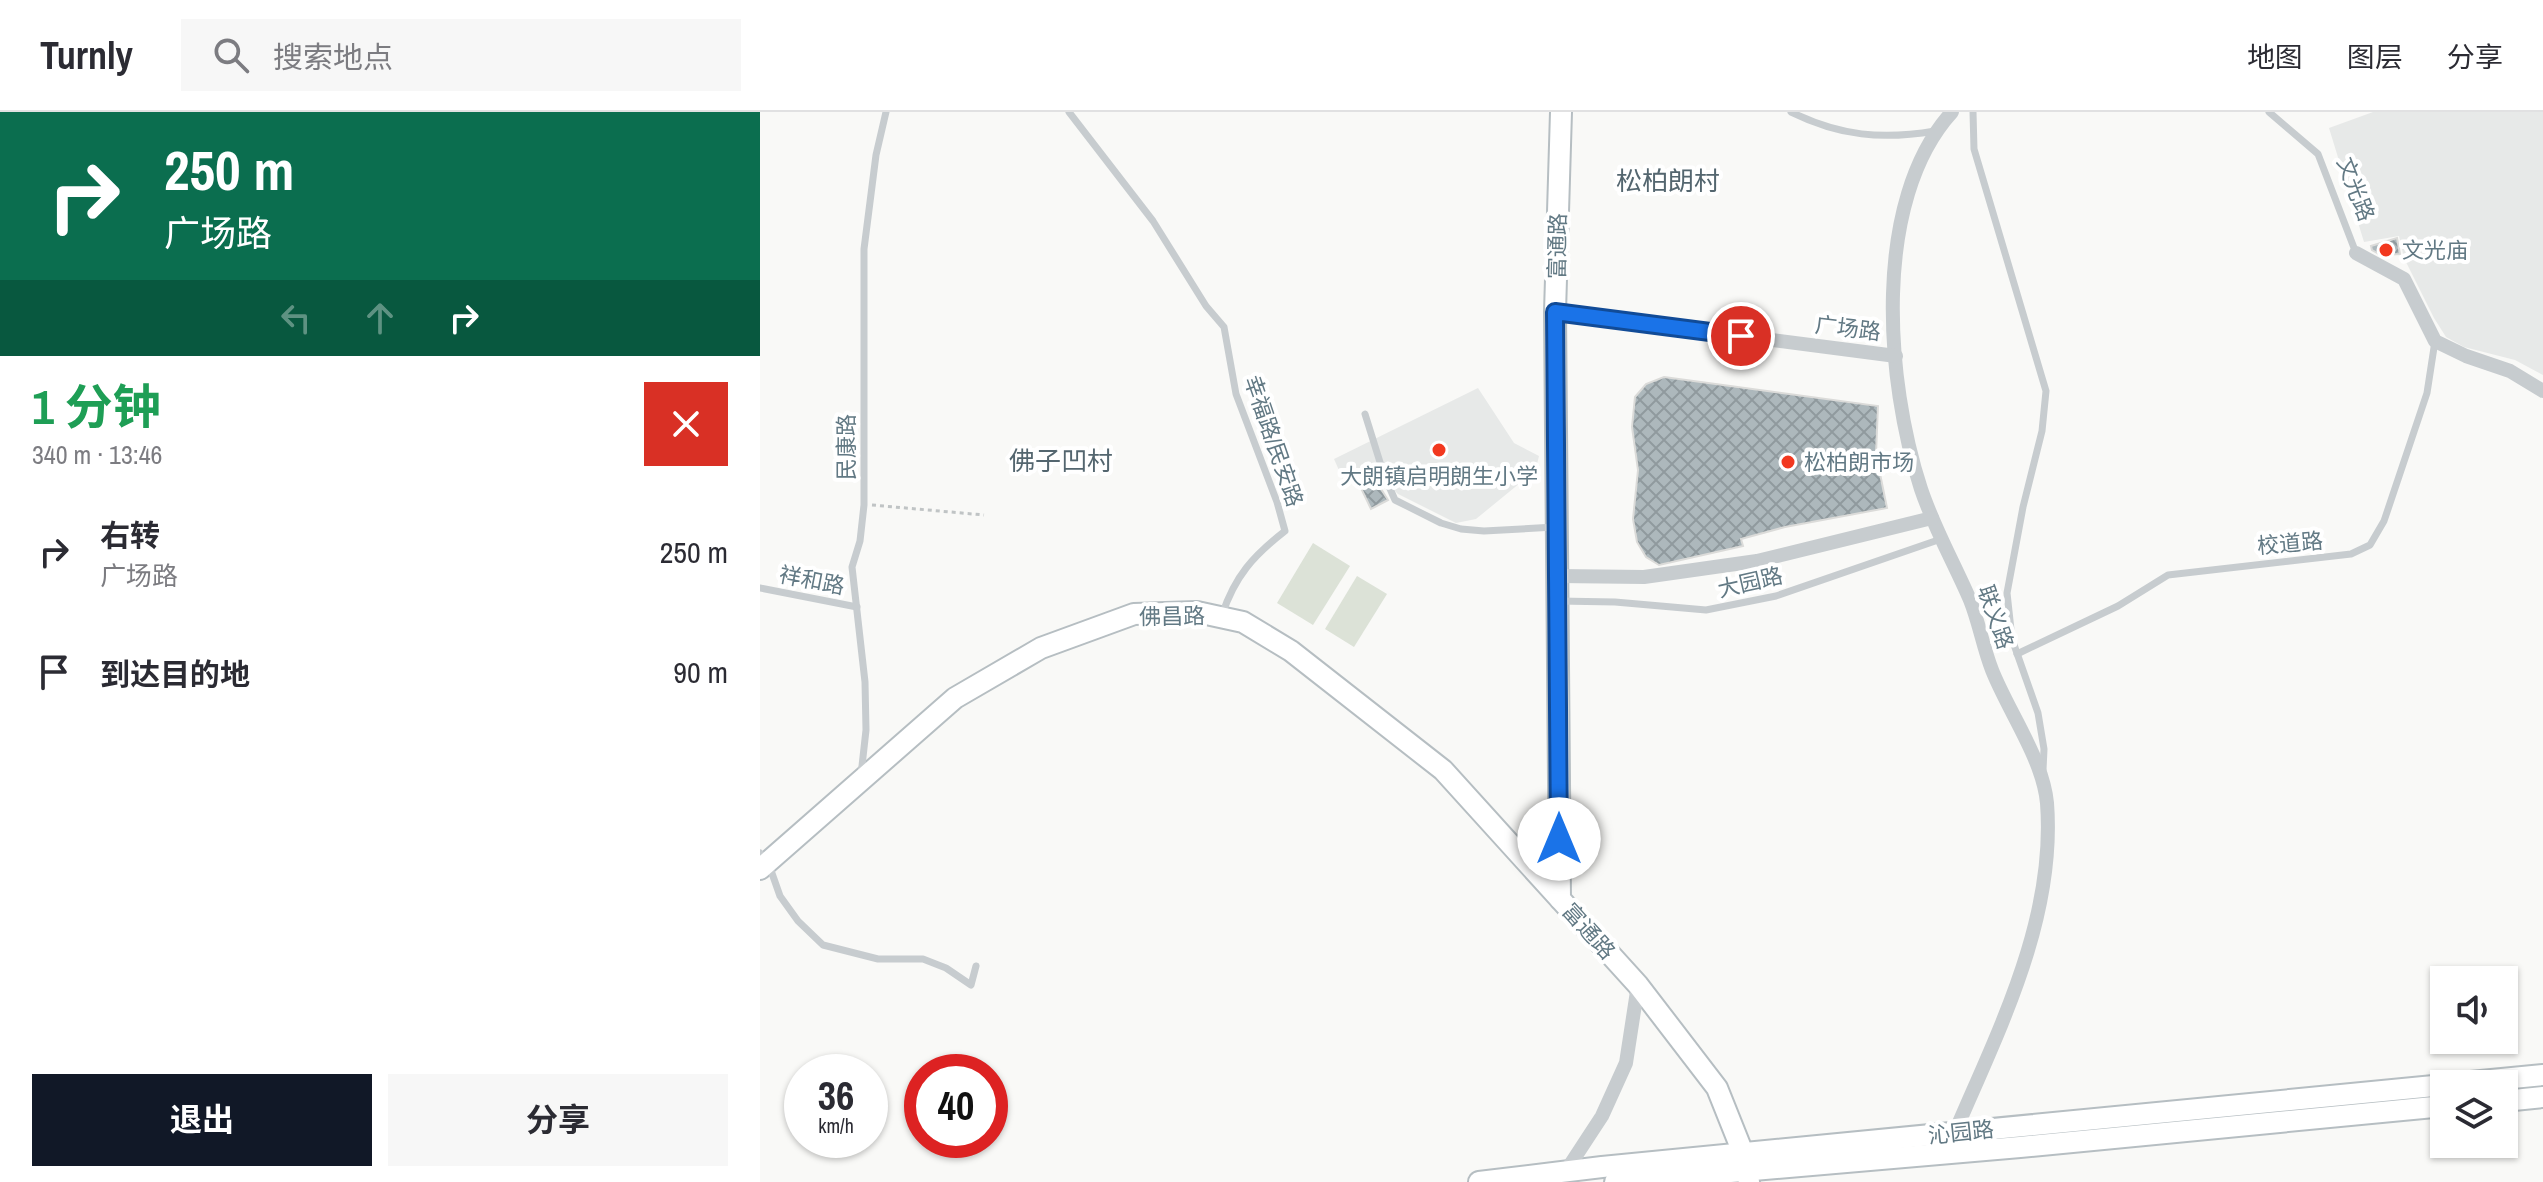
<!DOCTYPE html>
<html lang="zh">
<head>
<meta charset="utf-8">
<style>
	:root { --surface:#fff; --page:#f7f7f7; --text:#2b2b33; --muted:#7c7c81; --line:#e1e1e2; --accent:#111827 }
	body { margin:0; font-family:"Archivo Narrow","Noto Sans SC",sans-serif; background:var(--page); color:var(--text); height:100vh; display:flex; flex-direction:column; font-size:30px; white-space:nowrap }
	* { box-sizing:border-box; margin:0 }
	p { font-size:26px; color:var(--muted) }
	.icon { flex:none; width:44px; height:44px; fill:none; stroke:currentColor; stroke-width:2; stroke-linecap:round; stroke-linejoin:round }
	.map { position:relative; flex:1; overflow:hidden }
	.drawer { display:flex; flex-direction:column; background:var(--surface); width:760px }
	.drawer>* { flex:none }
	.hud { background:#0b6e4f; color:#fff; overflow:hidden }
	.tools { position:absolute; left:1670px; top:854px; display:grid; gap:16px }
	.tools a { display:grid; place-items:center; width:88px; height:88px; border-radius:0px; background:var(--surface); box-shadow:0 2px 6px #0004; font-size:40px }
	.speed { position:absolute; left:24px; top:942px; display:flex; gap:16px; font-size:40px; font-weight:700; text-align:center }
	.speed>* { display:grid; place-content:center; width:104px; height:104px; border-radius:50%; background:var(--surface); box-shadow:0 2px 6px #0004; line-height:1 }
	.speed small { font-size:20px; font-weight:400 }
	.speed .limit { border:12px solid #d22; background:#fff; color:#111 }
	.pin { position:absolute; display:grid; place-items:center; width:68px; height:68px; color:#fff; margin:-34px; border:4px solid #fff; border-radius:50%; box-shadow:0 2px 8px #0007 }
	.me { position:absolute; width:88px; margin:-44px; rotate:0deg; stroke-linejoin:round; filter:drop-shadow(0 0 6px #0008) }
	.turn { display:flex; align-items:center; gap:28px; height:168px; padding:0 32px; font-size:36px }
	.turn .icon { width:104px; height:104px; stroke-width:2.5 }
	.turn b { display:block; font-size:56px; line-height:68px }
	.lanes { display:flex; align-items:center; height:76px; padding:0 32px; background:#0003; justify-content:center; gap:40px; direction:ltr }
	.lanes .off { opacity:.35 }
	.round { display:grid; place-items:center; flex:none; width:84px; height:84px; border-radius:0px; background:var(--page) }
	.head { display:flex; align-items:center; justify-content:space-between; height:136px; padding:0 32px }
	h1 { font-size:48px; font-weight:700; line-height:60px; color:#1e9e55 }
	.cta { display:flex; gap:16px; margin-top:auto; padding:16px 32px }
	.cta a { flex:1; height:92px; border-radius:0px; background:var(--accent); color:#fff; font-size:32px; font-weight:700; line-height:92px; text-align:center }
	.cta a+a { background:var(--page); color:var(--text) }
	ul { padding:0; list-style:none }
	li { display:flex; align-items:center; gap:24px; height:120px; padding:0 32px }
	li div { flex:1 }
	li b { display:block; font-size:30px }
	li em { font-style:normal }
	header { display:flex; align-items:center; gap:48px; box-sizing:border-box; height:112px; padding:0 40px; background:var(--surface); border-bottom:2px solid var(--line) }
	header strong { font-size:38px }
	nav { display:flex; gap:44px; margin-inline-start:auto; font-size:28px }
	.search { width:560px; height:72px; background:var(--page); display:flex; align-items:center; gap:20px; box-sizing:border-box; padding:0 28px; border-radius:0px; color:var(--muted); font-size:30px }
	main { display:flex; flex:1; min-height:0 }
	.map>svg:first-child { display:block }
</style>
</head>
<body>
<header>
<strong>Turnly</strong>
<div class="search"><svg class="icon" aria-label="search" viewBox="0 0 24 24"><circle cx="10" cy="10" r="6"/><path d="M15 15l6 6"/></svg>搜索地点</div>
<nav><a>地图</a><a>图层</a><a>分享</a></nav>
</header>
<main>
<section class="drawer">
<div class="hud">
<div class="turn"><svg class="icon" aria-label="right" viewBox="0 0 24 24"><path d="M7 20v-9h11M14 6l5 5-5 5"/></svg><div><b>250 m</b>广场路</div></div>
<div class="lanes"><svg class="icon off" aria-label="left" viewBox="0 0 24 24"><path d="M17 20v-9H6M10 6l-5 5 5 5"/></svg><svg class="icon off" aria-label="ahead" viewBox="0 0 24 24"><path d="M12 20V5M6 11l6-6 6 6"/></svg><svg class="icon" aria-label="right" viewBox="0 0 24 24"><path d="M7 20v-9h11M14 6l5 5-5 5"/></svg></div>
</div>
<div class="head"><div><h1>1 分钟</h1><p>340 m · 13:46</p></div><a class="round" style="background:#d93025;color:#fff"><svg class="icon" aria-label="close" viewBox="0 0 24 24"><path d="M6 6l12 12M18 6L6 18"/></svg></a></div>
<ul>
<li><svg class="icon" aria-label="right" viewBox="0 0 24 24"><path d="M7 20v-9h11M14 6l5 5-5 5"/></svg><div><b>右转</b><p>广场路</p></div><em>250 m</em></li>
<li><svg class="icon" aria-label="arrive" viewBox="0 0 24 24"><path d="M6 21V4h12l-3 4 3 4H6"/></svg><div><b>到达目的地</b></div><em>90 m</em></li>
</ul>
<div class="cta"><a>退出</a><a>分享</a></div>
</section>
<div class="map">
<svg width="1783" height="1070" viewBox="0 0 1783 1070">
	<defs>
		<pattern id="building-cross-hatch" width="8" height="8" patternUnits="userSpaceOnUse" patternTransform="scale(2)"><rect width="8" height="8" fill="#adb8bc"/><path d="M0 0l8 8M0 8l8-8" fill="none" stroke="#909a9e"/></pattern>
	</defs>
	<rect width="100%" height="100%" fill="#f9f9f7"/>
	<!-- built -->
	<g fill="#e7e9e8">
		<path d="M1613 0H1783V263L1755 248 1704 235 1686 225 1674 206 1644 146 1639 124 1604 130 1569 16Z"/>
		<path d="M718 276 754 331 779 344 772 372 760 371 716 407 696 411 638 382 635 379 626 354 586 374 574 347Z"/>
	</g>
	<!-- garden -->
	<g fill="#dce2d7">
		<path d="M553 431 590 454 553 513 517 491Z"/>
		<path d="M597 464 627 482 594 535 565 517Z"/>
	</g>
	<!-- building -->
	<g fill="url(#building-cross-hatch)" stroke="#dbdbd9" stroke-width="2">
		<path d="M1637 126 1640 142 1621 143 1612 138 1611 134Z"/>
		<path d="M904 265 1118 294 1116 342 1127 396 1025 415 981 427 983 434 899 453 886 445 877 430 873 407 878 358 872 315 875 285 886 272Z"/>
		<path d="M613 364 628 388 611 397 599 372Z"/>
	</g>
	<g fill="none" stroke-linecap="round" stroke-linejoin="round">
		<defs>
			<g id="secondary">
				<path d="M801 0 795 200 800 787 878 873 957 976 983 1041 989 1070"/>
				<path d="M0 757 195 586 281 536 374 502 437 500 483 510 531 539 683 658 800 787"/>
				<path d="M1690 972 1783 963"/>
				<path d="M1744 989 1783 985"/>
				<path d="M719 1070 842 1055 1684 973"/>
				<path d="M855 1070 1260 1035 1684 994"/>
			</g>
		</defs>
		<!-- secondary casing -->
		<use href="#secondary" stroke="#b6bec2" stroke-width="24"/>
		<!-- path -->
		<path stroke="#c0c4c5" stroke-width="3" stroke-dasharray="4 4" stroke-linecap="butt" d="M112 393 224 403"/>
		<!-- lane -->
		<g stroke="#c7cccf" stroke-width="7">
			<path d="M309 0 393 109 446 194 464 215 476 282 517 390 525 419C493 444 475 464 462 503"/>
			<path d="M1031 0C1080 24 1122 28 1175 19"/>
			<path d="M1213 0 1214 37 1286 279 1282 319 1263 395 1247 481 1252 527 1278 601 1284 637 1283 658"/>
			<path d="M1509 0 1558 42 1596 141"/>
			<path d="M605 302 624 363 635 388 681 411 701 417 724 419 795 415"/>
			<path d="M0 476 97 495"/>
			<path d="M798 489 855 490 946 498 1016 484 1181 427"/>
			<path d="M1257 542 1358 494 1408 463 1591 442 1610 433 1624 409 1667 281 1675 229"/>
			<path d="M101 663 106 618 105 570 92 455 100 429 104 393V137L116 43 126 0"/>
			<path d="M0 741 8 750 20 784 38 809 63 833 118 847H163L186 856 211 873 216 854"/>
		</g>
		<!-- street -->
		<g stroke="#c7cccf" stroke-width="14">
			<path d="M1192 0C1111 89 1126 270 1161 377 1174 416 1194 451 1210 488 1219 510 1223 535 1232 558 1248 599 1283 647 1287 691 1296 807 1239 917 1195 1020"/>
			<path d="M1596 141 1644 167 1675 229 1706 244 1750 259 1783 279"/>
			<path d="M795 200 1136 244"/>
			<path d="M798 464 884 465 997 449 1172 406"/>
			<path d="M806 1059 842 1004 866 951 878 873"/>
		</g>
		<!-- secondary -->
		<use href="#secondary" stroke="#fff" stroke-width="20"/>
	</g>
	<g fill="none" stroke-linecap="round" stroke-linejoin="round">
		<defs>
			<path id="route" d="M799 727 795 200 981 224"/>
		</defs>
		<!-- route casing -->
		<use href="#route" stroke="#114b97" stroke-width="20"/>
		<!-- route -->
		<use href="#route" stroke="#1a73e8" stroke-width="14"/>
	</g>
	<!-- markers -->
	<g fill="#f2381f" stroke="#fff" stroke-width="3">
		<circle cx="1626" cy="138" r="8"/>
		<circle cx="679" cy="338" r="8"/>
		<circle cx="1028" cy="350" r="8"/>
	</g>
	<g text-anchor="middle" stroke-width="8" stroke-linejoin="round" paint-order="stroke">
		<!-- street labels -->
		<g font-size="22" fill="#627984" stroke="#fff">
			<text transform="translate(1596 77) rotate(69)" y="8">文光路</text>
			<text transform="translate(797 134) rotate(-89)" y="8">富通路</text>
			<text transform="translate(1088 216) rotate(7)" y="8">广场路</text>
			<text transform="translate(514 329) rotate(71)" y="8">幸福路/民安路</text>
			<text transform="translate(86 335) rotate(-90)" y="8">民康路</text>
			<text transform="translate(1530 431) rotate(-5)" y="8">校道路</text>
			<text transform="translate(52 468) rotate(11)" y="8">祥和路</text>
			<text transform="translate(990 470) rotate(-13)" y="8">大园路</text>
			<text transform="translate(412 504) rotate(-1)" y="8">佛昌路</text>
			<text transform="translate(1236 505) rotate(71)" y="8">联义路</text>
			<text transform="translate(829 819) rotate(48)" y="8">富通路</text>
			<text transform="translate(1201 1020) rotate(-6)" y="8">沁园路</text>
		</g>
		<!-- poi labels -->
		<g font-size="22" fill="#627984" stroke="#fff" text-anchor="start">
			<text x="1642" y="146">文光庙</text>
			<text x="1044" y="358">松柏朗市场</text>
			<text x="679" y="372" text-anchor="middle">大朗镇启明朗生小学</text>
		</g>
		<!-- quarter labels -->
		<g font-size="26" fill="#54666f" stroke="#fff">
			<text x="908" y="78">松柏朗村</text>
			<text x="301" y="358">佛子凹村</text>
		</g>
	</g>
</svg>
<div class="tools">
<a><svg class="icon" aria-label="sound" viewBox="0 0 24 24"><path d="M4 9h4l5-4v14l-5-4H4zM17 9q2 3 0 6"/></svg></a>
<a><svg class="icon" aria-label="layers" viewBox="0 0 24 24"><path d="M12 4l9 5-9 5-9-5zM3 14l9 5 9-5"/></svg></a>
</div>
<div class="speed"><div>36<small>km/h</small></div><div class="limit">40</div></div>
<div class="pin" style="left:981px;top:224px;background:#d93025"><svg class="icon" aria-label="arrive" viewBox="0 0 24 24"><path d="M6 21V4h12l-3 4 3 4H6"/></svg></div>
<svg class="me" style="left:799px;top:727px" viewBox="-20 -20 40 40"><circle r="19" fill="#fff"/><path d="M0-13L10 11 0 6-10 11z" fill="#1a73e8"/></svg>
</div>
</main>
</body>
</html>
